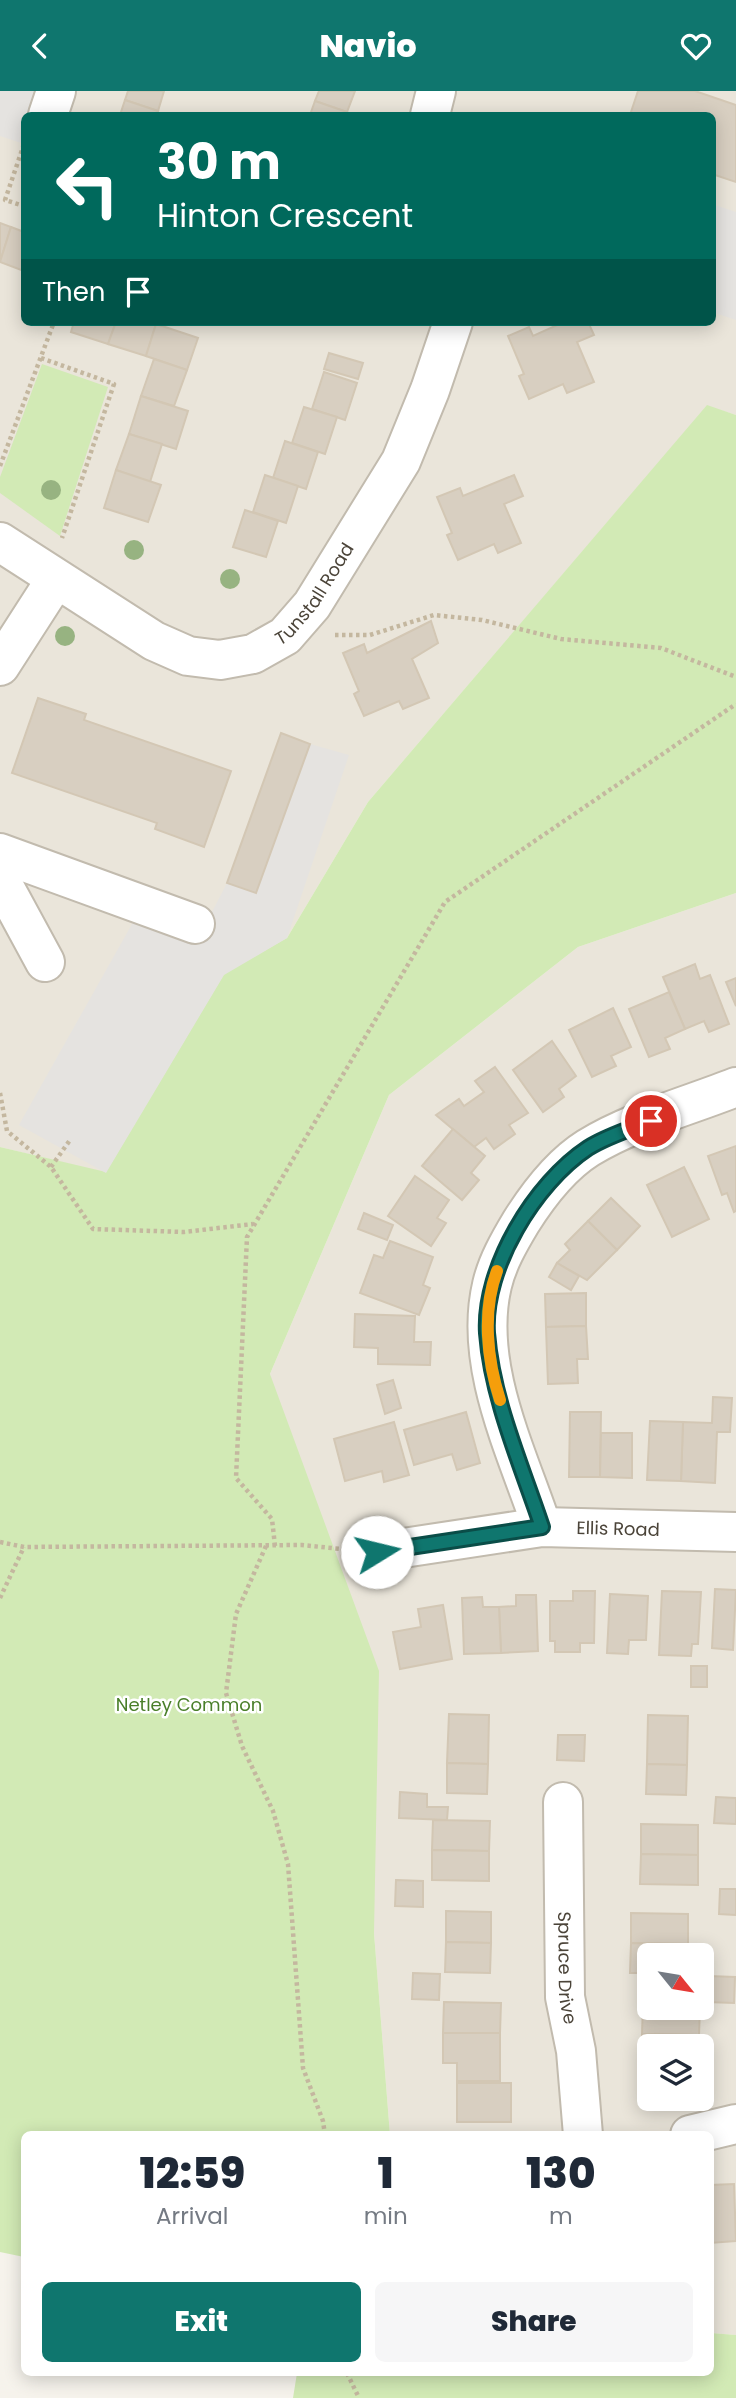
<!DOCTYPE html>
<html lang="en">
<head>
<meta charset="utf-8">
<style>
	:root { --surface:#fff; --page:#f6f6f7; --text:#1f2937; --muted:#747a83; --accent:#0f766e }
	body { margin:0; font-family:Poppins,sans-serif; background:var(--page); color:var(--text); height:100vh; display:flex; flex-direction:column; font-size:26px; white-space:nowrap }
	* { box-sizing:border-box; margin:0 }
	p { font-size:23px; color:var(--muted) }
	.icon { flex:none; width:38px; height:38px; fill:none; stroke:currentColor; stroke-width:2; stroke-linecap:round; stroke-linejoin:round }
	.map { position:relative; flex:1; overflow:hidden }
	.drawer { position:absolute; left:21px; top:2040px; width:693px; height:245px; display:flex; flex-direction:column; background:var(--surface); border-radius:10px; box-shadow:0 4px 18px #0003 }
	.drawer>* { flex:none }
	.guide { position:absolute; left:21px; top:21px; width:695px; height:214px; border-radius:10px; box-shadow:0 4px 18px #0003; background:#00695c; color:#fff; overflow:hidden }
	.needle { width:46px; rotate:120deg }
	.fabs { position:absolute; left:637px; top:1852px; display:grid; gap:14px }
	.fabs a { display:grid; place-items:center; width:77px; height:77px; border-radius:10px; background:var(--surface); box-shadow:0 4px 18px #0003; font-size:35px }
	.pin { position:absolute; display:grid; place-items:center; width:60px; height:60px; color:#fff; margin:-30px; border:4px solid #fff; border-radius:50%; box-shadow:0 2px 7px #0007 }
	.me { position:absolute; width:77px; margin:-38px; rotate:81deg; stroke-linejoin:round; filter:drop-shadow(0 0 5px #0008) }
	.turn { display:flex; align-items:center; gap:24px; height:147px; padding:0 21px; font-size:32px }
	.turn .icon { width:91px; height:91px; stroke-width:2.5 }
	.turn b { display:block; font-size:49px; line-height:60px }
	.then { display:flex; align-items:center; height:66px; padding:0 21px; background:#0003; gap:14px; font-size:26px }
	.eta { display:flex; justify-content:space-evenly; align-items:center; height:119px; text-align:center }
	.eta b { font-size:42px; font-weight:800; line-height:49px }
	.action { display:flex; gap:14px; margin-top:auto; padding:14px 21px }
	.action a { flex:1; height:80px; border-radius:10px; background:var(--accent); color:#fff; font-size:28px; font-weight:800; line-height:80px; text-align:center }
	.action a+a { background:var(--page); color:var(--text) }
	header { display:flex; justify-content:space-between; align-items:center; height:91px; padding:0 21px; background:var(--accent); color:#fff; font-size:32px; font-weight:800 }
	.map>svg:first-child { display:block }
</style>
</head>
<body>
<header><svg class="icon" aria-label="back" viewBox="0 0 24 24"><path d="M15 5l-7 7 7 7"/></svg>Navio<svg class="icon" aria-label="heart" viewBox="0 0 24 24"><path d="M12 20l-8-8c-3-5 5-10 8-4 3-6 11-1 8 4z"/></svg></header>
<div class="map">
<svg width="736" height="2307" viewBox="0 0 736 2307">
	<rect width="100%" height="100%" fill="#f6f3ec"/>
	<!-- residential -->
	<g fill="#eae5da" fill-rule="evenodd">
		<path d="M0 0H736V324L707 315 368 711 287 847 106 1082 0 1056ZM24 24H712V231H24Z"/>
		<path d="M736 802V2244L711 2242 710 2044H390L374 1842 270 1283 389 1004 578 856ZM649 1864H702V1916H649ZM649 1955H702V2007H649Z"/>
	</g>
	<!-- green -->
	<g fill="#d2eab5">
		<path d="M42 273 108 296 60 445 0 402V386Z"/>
		<path d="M707 314 736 324V802L578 856 389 1004 270 1283 379 1580 374 1842 390 2044H24V2166L0 2161V1056L106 1081 224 883 287 847 368 711Z"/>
		<path d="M711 2242 736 2244V2307H293L297 2282H462L464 2285 471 2282H710Z"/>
	</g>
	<!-- parking -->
	<g fill="#e5e3e0">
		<path d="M0 0H47L38 24H24V53L0 45Z"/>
		<path d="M712 113 736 121V229L712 221Z"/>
		<path d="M310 653 349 664 287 847 224 884 106 1082 19 1034 150 801 212 821 227 792 256 802Z"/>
	</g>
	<!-- building -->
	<g fill="#d8cfc1" stroke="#d3c7b4" stroke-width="2">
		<path d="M128 0H164L158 20 125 9Z"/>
		<path d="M319 0H355L347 21 315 10Z"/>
		<path d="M638 0H695L736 14V91L712 83V24H630Z"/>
		<path d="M125 9 158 20 156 24H120Z"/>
		<path d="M315 10 347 21 346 24H310Z"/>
		<path d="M0 132 11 136 0 171Z"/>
		<path d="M11 136 24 141V180L0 171Z"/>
		<path d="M74 231H116L108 253 71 241Z"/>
		<path d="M116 231 156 233 146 265 108 253Z"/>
		<path d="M564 231H588L594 244 577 251 594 291 567 302 563 293 529 308 519 285 524 283 508 245 529 236 533 245Z"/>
		<path d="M156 233 198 247 187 279 146 265Z"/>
		<path d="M329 262 363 272 358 288 324 278Z"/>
		<path d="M154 268 187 279 174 315 141 305Z"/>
		<path d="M324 281 357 292 345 329 312 318Z"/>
		<path d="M141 305 188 320 176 358 129 343Z"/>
		<path d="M304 316 337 326 325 363 292 352Z"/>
		<path d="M129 343 162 353 150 391 116 379Z"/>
		<path d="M285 350 318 361 306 398 273 387Z"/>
		<path d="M116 379 161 394 148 431 104 417Z"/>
		<path d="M265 384 298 395 286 432 253 421Z"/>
		<path d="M514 384 523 405 504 413 521 452 498 462 494 453 458 469 447 444 452 442 437 406 460 397 463 405Z"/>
		<path d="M245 419 278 430 266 466 233 456Z"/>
		<path d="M431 530 438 552 412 568 429 607 403 618 399 610 364 625 354 603 359 600 343 562 364 553 367 562Z"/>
		<path d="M38 607 86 623 84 629 231 680 204 756 155 738 157 732 12 682Z"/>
		<path d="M281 642 310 653 256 802 227 792Z"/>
		<path d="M695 873 700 888 710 884 729 933 709 941 704 930 685 938 663 886Z"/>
		<path d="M736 887V915L726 891Z"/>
		<path d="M669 901 685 938 665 947 670 958 649 966 629 918Z"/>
		<path d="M613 917 631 956 611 965 616 975 592 986 569 939Z"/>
		<path d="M552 950 576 985 559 998 564 1006 543 1021 513 979Z"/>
		<path d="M495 976 528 1022 509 1034 515 1043 494 1058 486 1047 474 1056 436 1024 459 1008 464 1015 484 1001 475 990Z"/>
		<path d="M453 1038 485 1065 471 1082 479 1089 462 1109 422 1075Z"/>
		<path d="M736 1055V1120L734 1121 727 1102 722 1104 708 1065Z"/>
		<path d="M684 1076 709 1128 672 1146 647 1094Z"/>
		<path d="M415 1085 449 1109 437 1127 446 1132 431 1155 388 1125Z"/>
		<path d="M611 1107 640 1135 617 1159 588 1130Z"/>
		<path d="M364 1122 393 1134 387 1149 358 1138Z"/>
		<path d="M588 1130 617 1159 587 1189 557 1172 570 1159 565 1153Z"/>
		<path d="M390 1150 433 1166 423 1194 430 1197 419 1224 360 1202 374 1164 383 1167Z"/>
		<path d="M557 1172 579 1185 571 1199 549 1186Z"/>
		<path d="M586 1202V1235L546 1236 545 1203Z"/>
		<path d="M355 1223 415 1225 414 1251H431L430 1274 378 1273V1257L354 1256Z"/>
		<path d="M586 1235 588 1268H577L578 1292 548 1293 546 1236Z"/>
		<path d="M393 1289 401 1317 385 1323 377 1294Z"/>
		<path d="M713 1306 732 1307 730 1341H717L715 1392 681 1390 683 1331 712 1332Z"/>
		<path d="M466 1321 480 1372 457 1379 452 1363 414 1374 404 1339Z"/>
		<path d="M570 1321H601L600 1386H569Z"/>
		<path d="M650 1330 683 1331 681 1390 647 1389Z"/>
		<path d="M394 1331 409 1384 384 1391 382 1380 345 1390 334 1348Z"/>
		<path d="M601 1342H632V1387L600 1386Z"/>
		<path d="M715 1498 736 1499 733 1559 712 1557Z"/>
		<path d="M573 1500H595L594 1552H580V1561H555V1550H550V1510H573Z"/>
		<path d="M662 1500 701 1501 698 1553H692L691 1565 659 1564Z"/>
		<path d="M610 1503 648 1505 646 1549H629L628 1563 607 1562Z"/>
		<path d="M516 1504H536L538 1560 501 1562 499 1516 516 1515Z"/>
		<path d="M482 1506 483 1516H499L501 1562 464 1563 462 1507Z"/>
		<path d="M443 1514 452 1568 400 1578 393 1541 421 1536 418 1518Z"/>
		<rect x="691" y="1575" width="16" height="21"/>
		<path d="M449 1623 489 1624 488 1673 447 1672Z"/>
		<path d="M648 1624 688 1625 687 1674 647 1673Z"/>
		<path d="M558 1644H585L584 1670 557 1669Z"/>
		<path d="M447 1672 488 1673 487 1703 447 1702Z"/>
		<path d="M647 1673 687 1674 686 1704 646 1703Z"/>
		<path d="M400 1701 427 1703V1716H448L447 1729 399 1727Z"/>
		<path d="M716 1706 736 1707V1733L714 1732Z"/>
		<path d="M433 1729 490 1730 489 1760 432 1759Z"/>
		<path d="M641 1733 698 1734V1764L641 1763Z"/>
		<path d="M432 1759 489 1760V1790L432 1789Z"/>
		<path d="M641 1763 698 1764V1794L640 1793Z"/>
		<path d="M396 1789 423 1790V1816L395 1815Z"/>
		<path d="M720 1798H736V1824L719 1823Z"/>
		<path d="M446 1820 491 1821V1852L446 1851Z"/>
		<path d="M631 1822 688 1823V1853L631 1852Z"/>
		<path d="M446 1851 491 1852 490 1882 445 1881Z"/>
		<path d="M631 1852 688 1853V1864H649V1882H630Z"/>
		<path d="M413 1882 440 1883 439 1909 412 1908Z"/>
		<path d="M708 1885 735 1886 734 1912 707 1911Z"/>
		<path d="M444 1911 501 1912 500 1942H443Z"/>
		<path d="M643 1913H649V1916H700L699 1944 642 1943Z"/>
		<path d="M443 1942H500V1990H457V1972H443Z"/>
		<path d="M642 1943 699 1944V1955H649V1973H641Z"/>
		<rect x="457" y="1992" width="54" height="39"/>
		<path d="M734 2093 736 2150 710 2152V2094Z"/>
	</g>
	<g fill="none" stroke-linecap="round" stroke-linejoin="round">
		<defs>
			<g id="minor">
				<path d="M48 24 56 0"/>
				<path d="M430 24 436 0"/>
				<path id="s1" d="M0 451 154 550 188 565 220 569 253 563 285 545 312 514 401 370 430 299 453 231"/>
				<path d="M0 575 56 488"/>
				<path d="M0 762 195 833"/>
				<path d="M0 788 45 871"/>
				<path d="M542 1436C517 1361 473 1274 492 1194 497 1172 509 1151 521 1131 538 1104 561 1074 588 1057 632 1030 688 1015 736 996"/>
				<path id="s2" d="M377 1461 542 1436 736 1441"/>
				<path id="s3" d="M563 1711 565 1906 576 1960 583 2044"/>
				<path d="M690 2044 736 2033"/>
			</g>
		</defs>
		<!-- minor casing -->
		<use href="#minor" stroke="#c2bbae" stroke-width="42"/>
		<!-- path -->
		<g stroke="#c4b79f" stroke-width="4.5" stroke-dasharray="3.5 3.5" stroke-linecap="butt">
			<path d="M24 53 5 109 24 115"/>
			<path d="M41 267 114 293 62 447"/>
			<path d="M0 375 54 231"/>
			<path d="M335 544H370L434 524 482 529 561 548 661 557 736 586"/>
			<path d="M0 1002 7 1040 51 1076 93 1138 184 1141 253 1133"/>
			<path d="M51 1076 70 1049"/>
			<path d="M0 1451 24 1456 302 1454 341 1458"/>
			<path d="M266 1455 236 1523 226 1602 242 1655 273 1720 288 1773 303 1977 323 2030 325 2044"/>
			<path d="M275 1455 272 1428 236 1387 247 1146 445 811 736 613"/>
			<path d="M0 1507 24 1456"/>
			<path d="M347 2282 359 2307"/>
		</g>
		<!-- minor -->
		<use href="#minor" stroke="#fff" stroke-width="38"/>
	</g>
	<!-- trees -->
	<g fill="#97b381">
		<circle cx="51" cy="399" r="10"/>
		<circle cx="134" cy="459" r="10"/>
		<circle cx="230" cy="488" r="10"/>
		<circle cx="65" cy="545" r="10"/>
	</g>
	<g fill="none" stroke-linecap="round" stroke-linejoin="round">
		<defs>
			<path id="route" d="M377 1461 542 1436C521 1373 492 1308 487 1242 483 1177 535 1092 588 1057 607 1045 630 1038 651 1030"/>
		</defs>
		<!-- route casing -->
		<use href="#route" stroke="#0a4d48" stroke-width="18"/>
		<!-- route -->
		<use href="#route" stroke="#0f766e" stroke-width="12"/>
		<!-- slow -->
		<path stroke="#f59e0b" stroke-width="12" d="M497 1180C482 1220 487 1269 500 1309"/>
	</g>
	<g text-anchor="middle" stroke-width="5" stroke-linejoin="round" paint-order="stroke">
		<!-- street labels -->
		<g font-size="18" fill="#4b4439" stroke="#fff">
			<text dy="6" stroke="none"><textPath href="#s1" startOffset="374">Tunstall Road</textPath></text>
			<text dy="6" stroke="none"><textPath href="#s2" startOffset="243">Ellis Road</textPath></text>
			<text dy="6" stroke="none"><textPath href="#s3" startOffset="166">Spruce Drive</textPath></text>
		</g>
		<!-- park labels -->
		<g font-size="18" fill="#4a7f2a" stroke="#fff">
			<text x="189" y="1620">Netley Common</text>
		</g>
	</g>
</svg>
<div class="fabs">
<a><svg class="needle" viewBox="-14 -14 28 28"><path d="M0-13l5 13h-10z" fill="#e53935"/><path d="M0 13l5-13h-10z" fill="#747a83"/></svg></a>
<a><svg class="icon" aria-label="layers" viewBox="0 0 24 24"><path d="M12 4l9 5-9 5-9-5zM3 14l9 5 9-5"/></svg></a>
</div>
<div class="pin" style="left:651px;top:1030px;background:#d93025"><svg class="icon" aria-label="arrive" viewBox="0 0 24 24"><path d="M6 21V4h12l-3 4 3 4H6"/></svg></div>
<svg class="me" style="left:377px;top:1461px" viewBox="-20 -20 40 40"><circle r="19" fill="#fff"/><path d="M0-13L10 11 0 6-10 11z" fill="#0f766e"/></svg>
<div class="guide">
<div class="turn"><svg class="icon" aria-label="left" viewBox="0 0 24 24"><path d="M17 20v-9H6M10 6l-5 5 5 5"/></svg><div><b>30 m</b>Hinton Crescent</div></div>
<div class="then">Then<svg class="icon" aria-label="arrive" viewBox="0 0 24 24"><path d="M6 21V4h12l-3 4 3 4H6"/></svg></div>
</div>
<section class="drawer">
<div class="eta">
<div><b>12:59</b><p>Arrival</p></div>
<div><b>1</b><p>min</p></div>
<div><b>130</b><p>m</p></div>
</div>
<div class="action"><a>Exit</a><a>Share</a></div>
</section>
</div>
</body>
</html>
